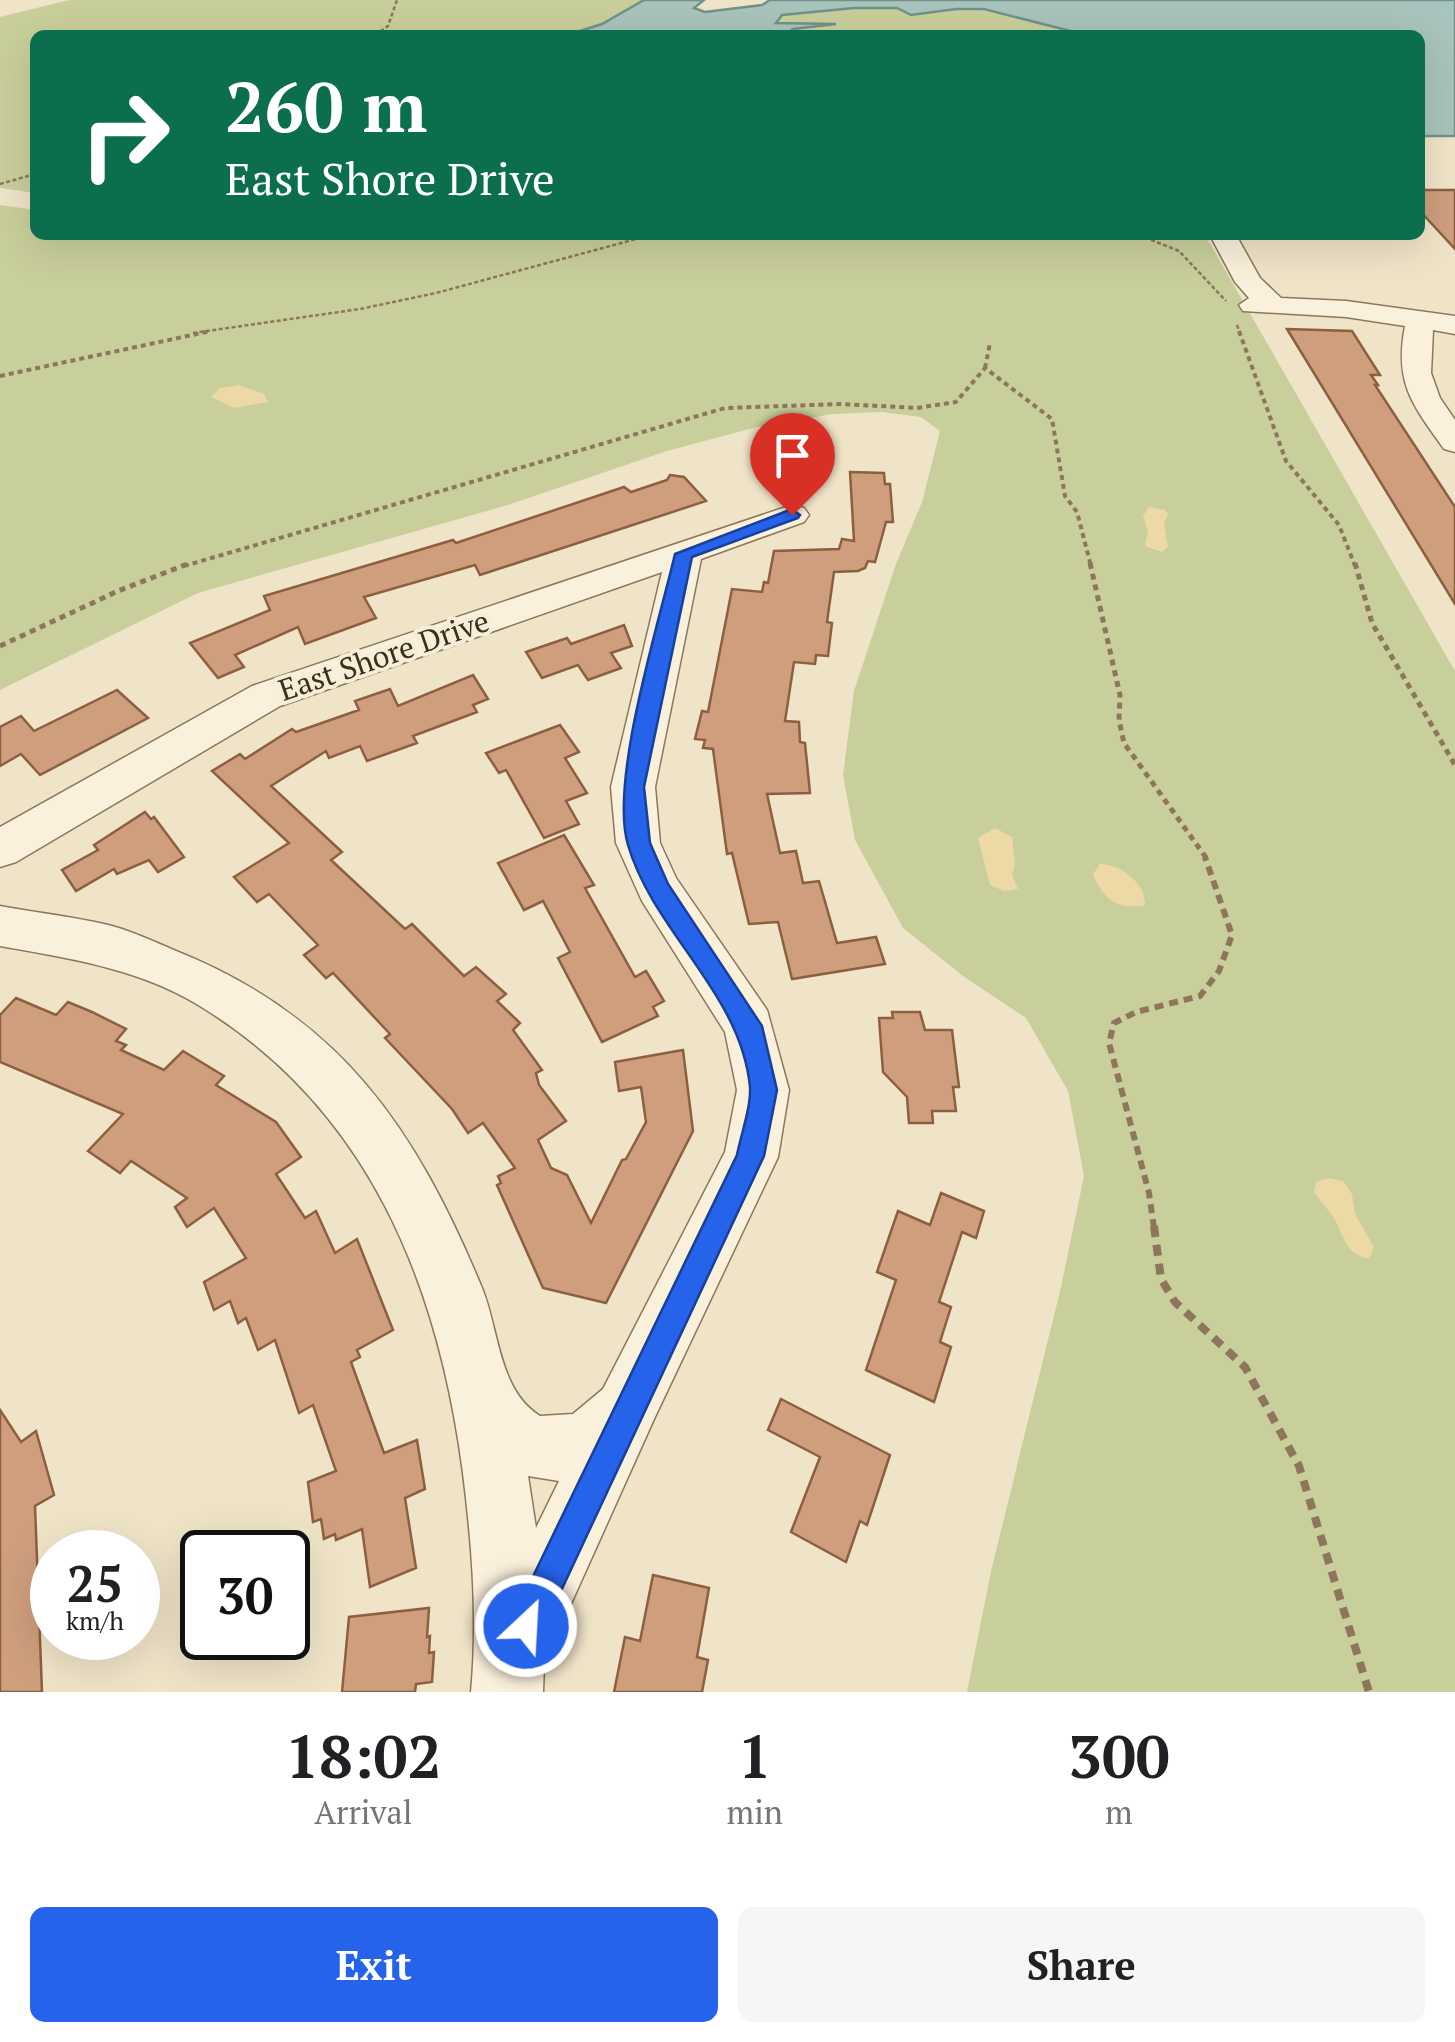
<!DOCTYPE html>
<html lang="en">
<head>
<meta charset="utf-8">
<style>
	:root { --surface:#fff; --page:#f6f6f6; --text:#202124; --muted:#757577; --accent:#2563eb }
	body { margin:0; font-family:"PT Serif",serif; background:var(--page); color:var(--text); height:100vh; display:flex; flex-direction:column; font-size:38px; white-space:nowrap }
	* { box-sizing:border-box; margin:0 }
	p { font-size:32px; color:var(--muted) }
	.icon { flex:none; width:55px; height:55px; fill:none; stroke:currentColor; stroke-width:2; stroke-linecap:round; stroke-linejoin:round }
	.map { position:relative; height:1692px; overflow:hidden }
	.sheet { display:flex; flex-direction:column; background:var(--surface); flex:1 }
	.sheet>* { flex:none }
	.guide { position:absolute; left:30px; top:30px; width:1395px; height:210px; border-radius:15px; box-shadow:0 10px 40px #0002; background:#0b6e4f; color:#fff; overflow:hidden }
	.speed { position:absolute; left:30px; top:1530px; display:flex; gap:20px; font-size:50px; font-weight:700; text-align:center }
	.speed>* { display:grid; place-content:center; width:130px; height:130px; border-radius:50%; background:var(--surface); box-shadow:0 10px 40px #0002; line-height:1 }
	.speed small { font-size:25px; font-weight:400 }
	.speed .limit { border:5px solid #111; border-radius:15px; background:#fff; color:#111 }
	.pin { position:absolute; display:grid; place-items:center; width:85px; height:85px; color:#fff; margin:-102px -42px; border-radius:50% 50% 50% 0; rotate:-45deg; box-shadow:0 0 10px #0007 }
	.pin .icon { rotate:45deg }
	.me { position:absolute; width:110px; margin:-55px; rotate:25deg; stroke-linejoin:round; filter:drop-shadow(0 0 8px #0008) }
	.turn { display:flex; align-items:center; gap:35px; height:210px; padding:0 30px; font-size:45px }
	.turn .icon { width:130px; height:130px; stroke-width:2.5 }
	.turn b { display:block; font-size:70px; line-height:85px }
	.eta { display:flex; justify-content:space-evenly; align-items:center; height:170px; text-align:center }
	.eta b { font-size:60px; font-weight:700; line-height:70px }
	.primary-button { display:flex; gap:20px; margin-top:auto; padding:20px 30px }
	.primary-button a { flex:1; height:115px; border-radius:15px; background:var(--accent); color:#fff; font-size:40px; font-weight:700; line-height:115px; text-align:center }
	.primary-button a+a { background:var(--page); color:var(--text) }
	.map>svg:first-child { display:block }
</style>
</head>
<body>
<div class="map">
<svg width="1455" height="1692" viewBox="0 0 1455 1692">
	<rect width="100%" height="100%" fill="#f0e4c8"/>
	<!-- green -->
	<g fill="#c9cf9b">
		<path d="M69 0H658L651 35H35V193L0 188V17Z"/>
		<path d="M854 0H1406L1455 17 1420 35H778L776 21 782 15Z"/>
		<path d="M0 205 35 210V235H1205L1455 671V1692H967L992 1567 1061 1287 1084 1176 1068 1091 1026 1018 963 976 903 928 855 840 843 775 854 691 896 564 922 502 940 431 921 417 881 412 833 414 757 427 667 451 508 505 198 593 0 690Z"/>
	</g>
	<!-- sand -->
	<g fill="#ecd9a5">
		<path d="M239 385 264 394 268 402 234 408 211 397 220 388Z"/>
		<path d="M1149 507 1165 510 1168 514 1164 524 1168 547 1162 552 1145 546 1148 531 1143 516Z"/>
		<path d="M995 828 1012 837 1015 865 1012 875 1018 889 1004 891 990 885 978 838Z"/>
		<path d="M1100 864C1121 864 1146 884 1145 905 1118 911 1102 898 1093 874Z"/>
		<path d="M1329 1178 1343 1181 1352 1194 1355 1214 1374 1247 1369 1259C1344 1253 1344 1236 1334 1218 1328 1209 1320 1201 1314 1192L1316 1182Z"/>
	</g>
	<!-- water -->
	<path fill="#a9c4bc" stroke="#6f938a" stroke-width="2.5" d="M644 0H704L694 8 705 12 762 5 770 0H1455V136H1420V35H1086L984 9H956L911 15 897 8H854L782 15 776 23 836 24 793 29 785 35H567L602 24Z"/>
	<!-- building -->
	<g fill="#cf9f7d" stroke="#8d5f41" stroke-width="2.5">
		<path d="M1420 190H1455V249L1420 211Z"/>
		<path d="M1287 329 1352 331 1380 375H1371L1378 385H1375L1455 507V604Z"/>
		<path d="M850 472 884 473 885 484H890L893 522H886L875 562 868 561 865 568 858 571 834 572 827 622 832 623 828 656 816 655 815 664 794 662 785 721 799 722 800 742 805 743 810 793 767 794 780 853 796 851 803 883 819 881 837 943 876 937 885 964 792 979 778 922 749 924 732 853 727 854 713 749 703 748 705 740 695 739 702 711 708 712 732 589 762 592 764 582 768 583 774 551 839 549 842 539 854 541Z"/>
		<path d="M670 475 684 477 706 501 480 575 475 565 364 597 376 618 305 644 298 627 235 655 244 667 218 678 190 643 270 610 264 596 453 540 456 543 624 487 631 492 667 480Z"/>
		<path d="M624 625 632 646 611 653 621 668 588 680 578 665 542 678 526 652 567 638 571 644Z"/>
		<path d="M473 675 488 699 473 705 477 712 413 736 417 743 367 761 360 746 329 758 326 751 271 786 342 852 331 860 405 929 412 924 464 976 476 967 506 994 497 1001 520 1023 513 1030 542 1070 536 1073 539 1085 566 1121 538 1140 551 1168 567 1175 591 1223 622 1160 626 1159 646 1122 641 1087 619 1091 615 1062 683 1050 693 1131 606 1303 543 1288 497 1185 501 1183 498 1176 515 1168 483 1123 468 1133 452 1109 385 1038 390 1034 333 973 326 978 304 955 318 945 269 894 257 902 234 877 289 843 212 771 240 754 245 759 292 729 296 732 359 710 355 701 390 689 398 706Z"/>
		<path d="M117 690 148 718 40 775 21 754 0 766V727L21 716 34 731Z"/>
		<path d="M560 725 579 752 565 758 587 793 566 801 579 824 544 838 506 770 499 773 486 753Z"/>
		<path d="M145 812 151 819 154 817 184 857 158 872 149 860 117 874 114 869 76 891 62 870 98 850 94 845Z"/>
		<path d="M564 835 594 885 585 888 635 977 646 971 664 1001 653 1007 658 1016 602 1042 558 958 570 952 543 901 524 910 498 863Z"/>
		<path d="M16 998 56 1015 68 1002 92 1012 126 1029 116 1041 126 1045 121 1050 164 1070 183 1051 224 1076 216 1085 276 1122 301 1157 276 1174 305 1218 316 1211 335 1253 357 1239 393 1330 357 1350 360 1357 351 1362 384 1453 417 1440 425 1489 405 1498 416 1568 370 1587 362 1529 336 1540 335 1534 324 1539 321 1519 313 1522 308 1482 336 1471 313 1405 299 1413 275 1340 258 1350 246 1318 238 1323 230 1301 214 1310 204 1282 246 1258 214 1208 187 1227 175 1207 187 1198 131 1161 120 1173 88 1151 123 1114 0 1062V1015Z"/>
		<path d="M892 1012H920L925 1030H952L959 1087H953L956 1111H932L933 1123H909L907 1097 883 1072 879 1018H893Z"/>
		<path d="M941 1193 984 1211 976 1238 962 1232 939 1302 951 1307 940 1342 951 1347 934 1402 866 1370 896 1280 877 1272 898 1211 930 1225Z"/>
		<path d="M781 1399 890 1455 867 1525 860 1521 846 1562 791 1532 820 1457 768 1430Z"/>
		<path d="M0 1410 21 1442 36 1431 54 1495 35 1506 42 1692H0Z"/>
		<path d="M653 1575 709 1588 697 1657 708 1660 702 1692H614L625 1637 640 1641Z"/>
		<path d="M429 1608 427 1637 430 1636 429 1653 434 1652 432 1682 416 1684 415 1692H342L349 1617Z"/>
	</g>
	<g fill="none" stroke-linecap="round" stroke-linejoin="round">
		<defs>
			<g id="minor">
				<path d="M1210 235H1236L1260 278 1281 298 1346 301 1455 316V334L1433 330 1431 373 1440 398 1455 420V452L1444 449C1412 404 1394 383 1405 326L1346 317 1243 311 1239 305 1249 298 1235 282Z"/>
				<path d="M792 505 804 508 809 515 804 522 701 559 655 787 660 843 676 878 767 1010 789 1090 778 1157 654 1419 544 1664 543 1692H471C478 1619 472 1545 463 1473 438 1282 368 1106 195 1003 136 968 67 958 0 946V906C37 913 76 917 112 926 134 932 155 942 176 951 341 1017 416 1129 482 1288 499 1329 498 1390 540 1416L573 1414 603 1389 725 1152 737 1090 725 1032 642 901 616 843 611 787 662 572 280 706 16 862 0 867V827L252 686ZM528 1476 559 1481 536 1528Z"/>
			</g>
		</defs>
		<!-- minor casing -->
		<use href="#minor" stroke="#8d765c" stroke-width="3"/>
		<!-- path-far4 -->
		<g stroke="#8d765c" stroke-width="2.5" stroke-dasharray="4 2.5" stroke-linecap="butt">
			<path d="M375 35 388 26 397 0"/>
			<path d="M0 184 35 174"/>
			<path d="M1139 235 1179 251 1226 301"/>
			<path d="M1237 325 1240 333"/>
			<path d="M193 333 360 309 436 293 651 235"/>
		</g>
		<!-- path-far3 -->
		<g stroke="#8d765c" stroke-width="4" stroke-dasharray="5 4" stroke-linecap="butt">
			<path d="M1239 331 1286 461 1339 525 1355 566"/>
			<path d="M985 368 990 343"/>
			<path d="M0 376 211 331"/>
			<path d="M184 566 725 408 842 404 917 408 956 402 985 368 1052 419 1065 496 1077 512 1091 566"/>
		</g>
		<!-- path-far2 -->
		<g stroke="#8d765c" stroke-width="5" stroke-dasharray="6 5" stroke-linecap="butt">
			<path d="M1090 563 1120 695 1119 720 1124 743 1207 859"/>
			<path d="M1355 563 1372 623 1455 765"/>
			<path d="M0 646 118 591 190 563"/>
		</g>
		<!-- path-far1 -->
		<path stroke="#8d765c" stroke-width="6" stroke-dasharray="9 6" stroke-linecap="butt" d="M1154 1228 1149 1193 1109 1043 1114 1023 1136 1012 1200 996 1219 971 1232 935 1205 857"/>
		<!-- path -->
		<path stroke="#8d765c" stroke-width="8" stroke-dasharray="11 8" stroke-linecap="butt" d="M1154 1226 1161 1279 1175 1302 1245 1367 1299 1466 1369 1692"/>
		<!-- minor -->
		<use href="#minor" fill="#faf1dc" fill-rule="evenodd"/>
	</g>
	<!-- route -->
	<path fill="#2563eb" stroke="#184099" stroke-width="2.5" d="M792 509 800 515 798 518 692 557 644 787 650 843 668 884 762 1026 777 1090 764 1156 539 1638 526 1643 514 1638 509 1626 737 1155C741 1134 751 1108 750 1087 741 993 654 933 628 845 609 781 659 623 675 554Z"/>
	<g text-anchor="middle" stroke-width="8" stroke-linejoin="round" paint-order="stroke">
		<!-- street labels -->
		<g font-size="30" fill="#3d2e20" stroke="#f7eed8">
			<text transform="translate(384 656) rotate(-19)" y="10">East Shore Drive</text>
		</g>
	</g>
</svg>
<div class="speed"><div>25<small>km/h</small></div><div class="limit">30</div></div>
<div class="pin" style="left:792px;top:515px;background:#d93025"><svg class="icon" aria-label="arrive" viewBox="0 0 24 24"><path d="M6 21V4h12l-3 4 3 4H6"/></svg></div>
<svg class="me" style="left:526px;top:1626px" viewBox="-20 -20 40 40"><circle r="17" fill="#2563eb" stroke="#fff" stroke-width="3"/><path d="M0-11L8 9 0 5-8 9z" fill="#fff"/></svg>
<div class="guide">
<div class="turn"><svg class="icon" aria-label="right" viewBox="0 0 24 24"><path d="M7 20v-9h11M14 6l5 5-5 5"/></svg><div><b>260 m</b>East Shore Drive</div></div>
</div>
</div>
<section class="sheet">
<div class="eta">
<div><b>18:02</b><p>Arrival</p></div>
<div><b>1</b><p>min</p></div>
<div><b>300</b><p>m</p></div>
</div>
<div class="primary-button"><a>Exit</a><a>Share</a></div>
</section>
</body>
</html>
